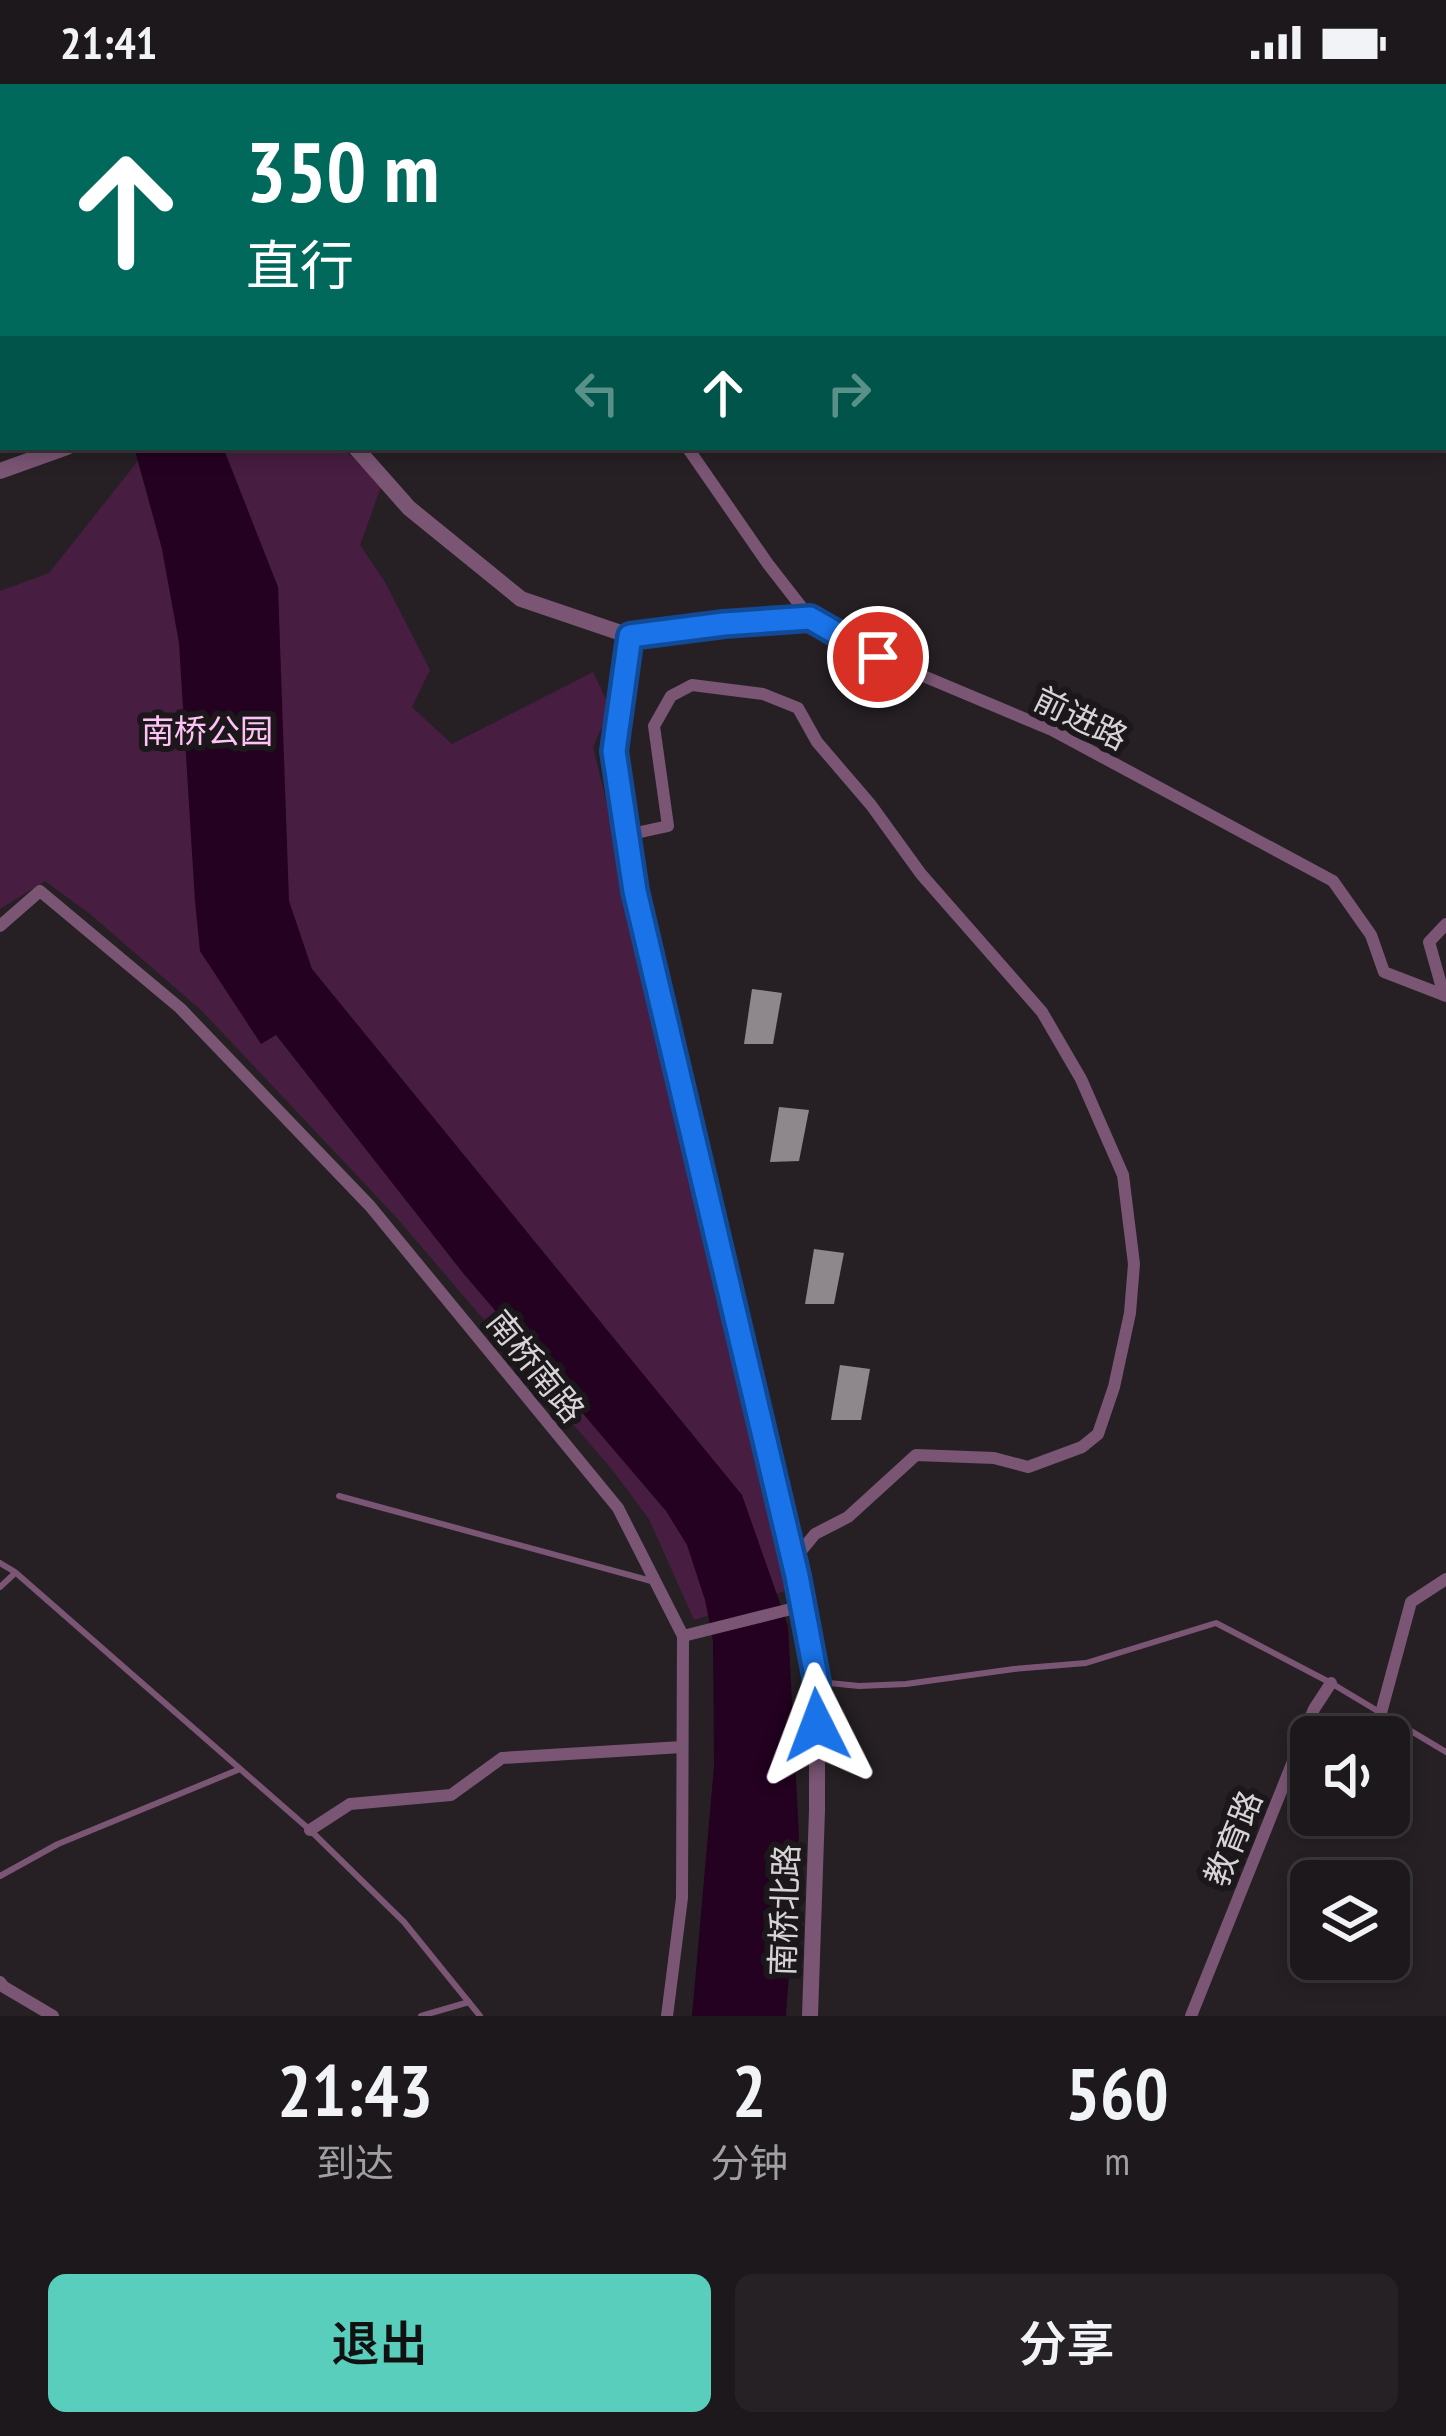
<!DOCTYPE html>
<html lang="zh">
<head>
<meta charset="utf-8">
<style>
	:root { --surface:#1c181c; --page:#252125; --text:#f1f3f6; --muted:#a0a0a3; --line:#3a373b; --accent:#5acebd }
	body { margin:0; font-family:"PT Sans Narrow","Noto Sans SC",sans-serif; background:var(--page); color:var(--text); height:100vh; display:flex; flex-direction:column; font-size:45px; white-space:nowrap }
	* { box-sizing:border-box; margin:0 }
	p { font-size:39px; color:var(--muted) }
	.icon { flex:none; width:66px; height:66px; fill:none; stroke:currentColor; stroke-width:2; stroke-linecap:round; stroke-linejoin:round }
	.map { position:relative; height:1932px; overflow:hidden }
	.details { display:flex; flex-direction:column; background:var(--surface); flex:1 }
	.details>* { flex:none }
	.hud { position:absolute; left:0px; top:0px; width:1446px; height:366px; box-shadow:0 6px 18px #0003,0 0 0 3px var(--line); background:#00695c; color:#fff; overflow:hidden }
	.controls { position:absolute; left:1290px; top:1632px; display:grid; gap:24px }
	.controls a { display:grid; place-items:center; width:120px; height:120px; border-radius:18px; background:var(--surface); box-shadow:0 6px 18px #0003,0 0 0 3px var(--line); font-size:60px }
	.pin { position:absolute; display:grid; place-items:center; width:102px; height:102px; color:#fff; margin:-51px; border:6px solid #fff; border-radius:50%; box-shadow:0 3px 12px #0007 }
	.me { position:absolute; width:132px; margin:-66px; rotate:357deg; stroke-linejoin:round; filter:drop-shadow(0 0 9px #0008) }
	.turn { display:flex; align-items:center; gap:42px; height:252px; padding:0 48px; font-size:54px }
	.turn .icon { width:156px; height:156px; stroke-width:2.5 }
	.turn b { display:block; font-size:84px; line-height:102px }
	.lanes { display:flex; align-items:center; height:114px; padding:0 48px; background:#0003; justify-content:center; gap:60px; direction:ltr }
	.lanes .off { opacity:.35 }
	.eta { display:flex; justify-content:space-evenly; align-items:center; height:204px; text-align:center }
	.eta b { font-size:72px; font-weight:600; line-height:84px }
	.button { display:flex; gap:24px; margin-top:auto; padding:24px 48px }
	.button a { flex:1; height:138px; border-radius:18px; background:var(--accent); color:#111; font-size:48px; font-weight:600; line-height:138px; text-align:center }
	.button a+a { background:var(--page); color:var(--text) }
	.status { display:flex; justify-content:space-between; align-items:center; height:84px; padding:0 60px; background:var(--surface); direction:ltr }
	.status svg { height:33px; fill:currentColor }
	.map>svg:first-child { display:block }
</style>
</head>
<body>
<div class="status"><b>21:41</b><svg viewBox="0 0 49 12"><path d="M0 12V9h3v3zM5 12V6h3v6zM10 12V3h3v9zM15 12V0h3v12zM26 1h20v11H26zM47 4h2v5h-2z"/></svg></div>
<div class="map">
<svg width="1446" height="1932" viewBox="0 0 1446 1932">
	<rect width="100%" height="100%" fill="#262025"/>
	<!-- green -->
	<path fill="#471d41" d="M149 363H341L382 400 360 461 385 498 430 586 412 623 452 660 593 588 610 624 593 663 798 1503 694 1536 649 1435 614 1388 396 1133 202 927 90 830 45 797 0 825V507L49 489Z"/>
	<!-- water -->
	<path fill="#240021" d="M134 363H223L278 503 289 817 312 885 742 1411 788 1542 799 1752 786 1932H692L714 1682 713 1557 705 1516 687 1461 666 1427 463 1189 276 951 261 960 200 867 195 817 179 559 162 465Z"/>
	<!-- building -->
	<g fill="#8e878c">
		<path d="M752 905 782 909 773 960H744Z"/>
		<path d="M779 1023 809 1026 799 1077 770 1078Z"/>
		<path d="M814 1165 844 1169 834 1220H805Z"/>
		<path d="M840 1281 870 1285 861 1336H831Z"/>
	</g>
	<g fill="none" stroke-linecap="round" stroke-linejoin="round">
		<!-- path -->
		<g stroke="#5f5a5e" stroke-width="3" stroke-dasharray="3 9" stroke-linecap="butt">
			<path d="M100 0 104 3"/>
			<path d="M0 359 3 358"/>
		</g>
		<!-- service -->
		<g stroke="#7a5574" stroke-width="6">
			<path d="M1296 3 1300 0"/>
			<path d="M339 1412 655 1498"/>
			<path d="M0 1479 15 1488 310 1746 404 1838 480 1932"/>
			<path d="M0 1503 15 1489"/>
			<path d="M819 1598 859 1602 906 1600 1014 1585 1086 1579 1216 1539 1331 1599 1446 1668"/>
			<path d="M0 1792 58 1760 240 1685"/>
			<path d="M421 1932 469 1918"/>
		</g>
		<!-- minor -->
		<g stroke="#7a5574" stroke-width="12">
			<path d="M848 0 861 3"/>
			<path d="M701 3 703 0"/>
			<path d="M931 3 936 0"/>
			<path d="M687 363 768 480 810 534"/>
			<path d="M630 552 724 540 810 534 878 573 1052 646 1333 797 1371 851 1384 888 1446 912"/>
			<path d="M627 751 668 742 654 642 671 612 692 601 763 610 798 624 817 658 871 721 921 790 1042 928 1081 995 1123 1091 1134 1180 1130 1229 1114 1303 1098 1350 1082 1363 1028 1383 994 1374 916 1371 848 1433 815 1450 801 1467"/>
			<path d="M0 842 40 807 180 924 370 1122 618 1424 683 1552 682 1814 667 1932"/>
			<path d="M1444 911 1429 858 1446 840"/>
			<path d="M683 1552 803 1522"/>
			<path d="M1381 1629 1411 1518 1446 1495"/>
			<path d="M310 1746 350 1720 451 1711 502 1674 682 1663"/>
			<path d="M0 1898 4 1903 53 1932"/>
			<path d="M1191 1932 1314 1625 1331 1599"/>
		</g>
		<!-- tertiary -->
		<g stroke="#7a5574" stroke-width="16">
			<path d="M632 3 633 0"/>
			<path d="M355 363 409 424 521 515 630 552 615 667 635 807 797 1492 817 1598V1726L810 1932"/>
			<path d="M0 387 67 363"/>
		</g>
	</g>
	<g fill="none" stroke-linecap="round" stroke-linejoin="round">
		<defs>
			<path id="route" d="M817 1641V1598L797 1492 635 807 614 667 630 552 724 540 810 534 878 573"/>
		</defs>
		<!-- route casing -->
		<use href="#route" stroke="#114b97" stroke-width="30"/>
		<!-- route -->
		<use href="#route" stroke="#1a73e8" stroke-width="21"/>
	</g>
	<g text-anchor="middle" stroke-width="12" stroke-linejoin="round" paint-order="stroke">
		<!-- street labels -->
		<g font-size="33" fill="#d7d4d6" stroke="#1c171b">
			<text transform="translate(1081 634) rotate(26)" y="12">前进路</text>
			<text transform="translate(536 1282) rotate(51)" y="12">南桥南路</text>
			<text transform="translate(1233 1754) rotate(-68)" y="12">教育路</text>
			<text transform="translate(784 1826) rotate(-88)" y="12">南桥北路</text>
		</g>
		<!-- park labels -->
		<g font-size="33" fill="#ffc2f4" stroke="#1c171b">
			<text x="207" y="659">南桥公园</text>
		</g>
	</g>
</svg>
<div class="controls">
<a><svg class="icon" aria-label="sound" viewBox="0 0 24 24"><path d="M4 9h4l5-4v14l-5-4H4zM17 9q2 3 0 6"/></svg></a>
<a><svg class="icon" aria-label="layers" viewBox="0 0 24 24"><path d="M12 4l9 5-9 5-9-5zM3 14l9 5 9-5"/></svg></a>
</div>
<div class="pin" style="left:878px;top:573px;background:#d93025"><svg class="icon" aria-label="arrive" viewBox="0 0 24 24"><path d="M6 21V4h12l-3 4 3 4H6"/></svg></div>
<svg class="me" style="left:817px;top:1641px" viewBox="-20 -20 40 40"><path d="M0-17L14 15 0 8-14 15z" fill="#1a73e8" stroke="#fff" stroke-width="4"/></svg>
<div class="hud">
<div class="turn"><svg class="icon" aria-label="ahead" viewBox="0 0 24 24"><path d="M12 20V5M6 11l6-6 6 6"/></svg><div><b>350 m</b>直行</div></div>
<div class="lanes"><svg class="icon off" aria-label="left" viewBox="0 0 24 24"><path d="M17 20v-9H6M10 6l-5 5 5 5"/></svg><svg class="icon" aria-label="ahead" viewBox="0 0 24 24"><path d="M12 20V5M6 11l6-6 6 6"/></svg><svg class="icon off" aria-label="right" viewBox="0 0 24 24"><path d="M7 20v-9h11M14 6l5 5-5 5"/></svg></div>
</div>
</div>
<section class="details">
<div class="eta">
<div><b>21:43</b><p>到达</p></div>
<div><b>2</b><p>分钟</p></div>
<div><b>560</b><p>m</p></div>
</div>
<div class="button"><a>退出</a><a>分享</a></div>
</section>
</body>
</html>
